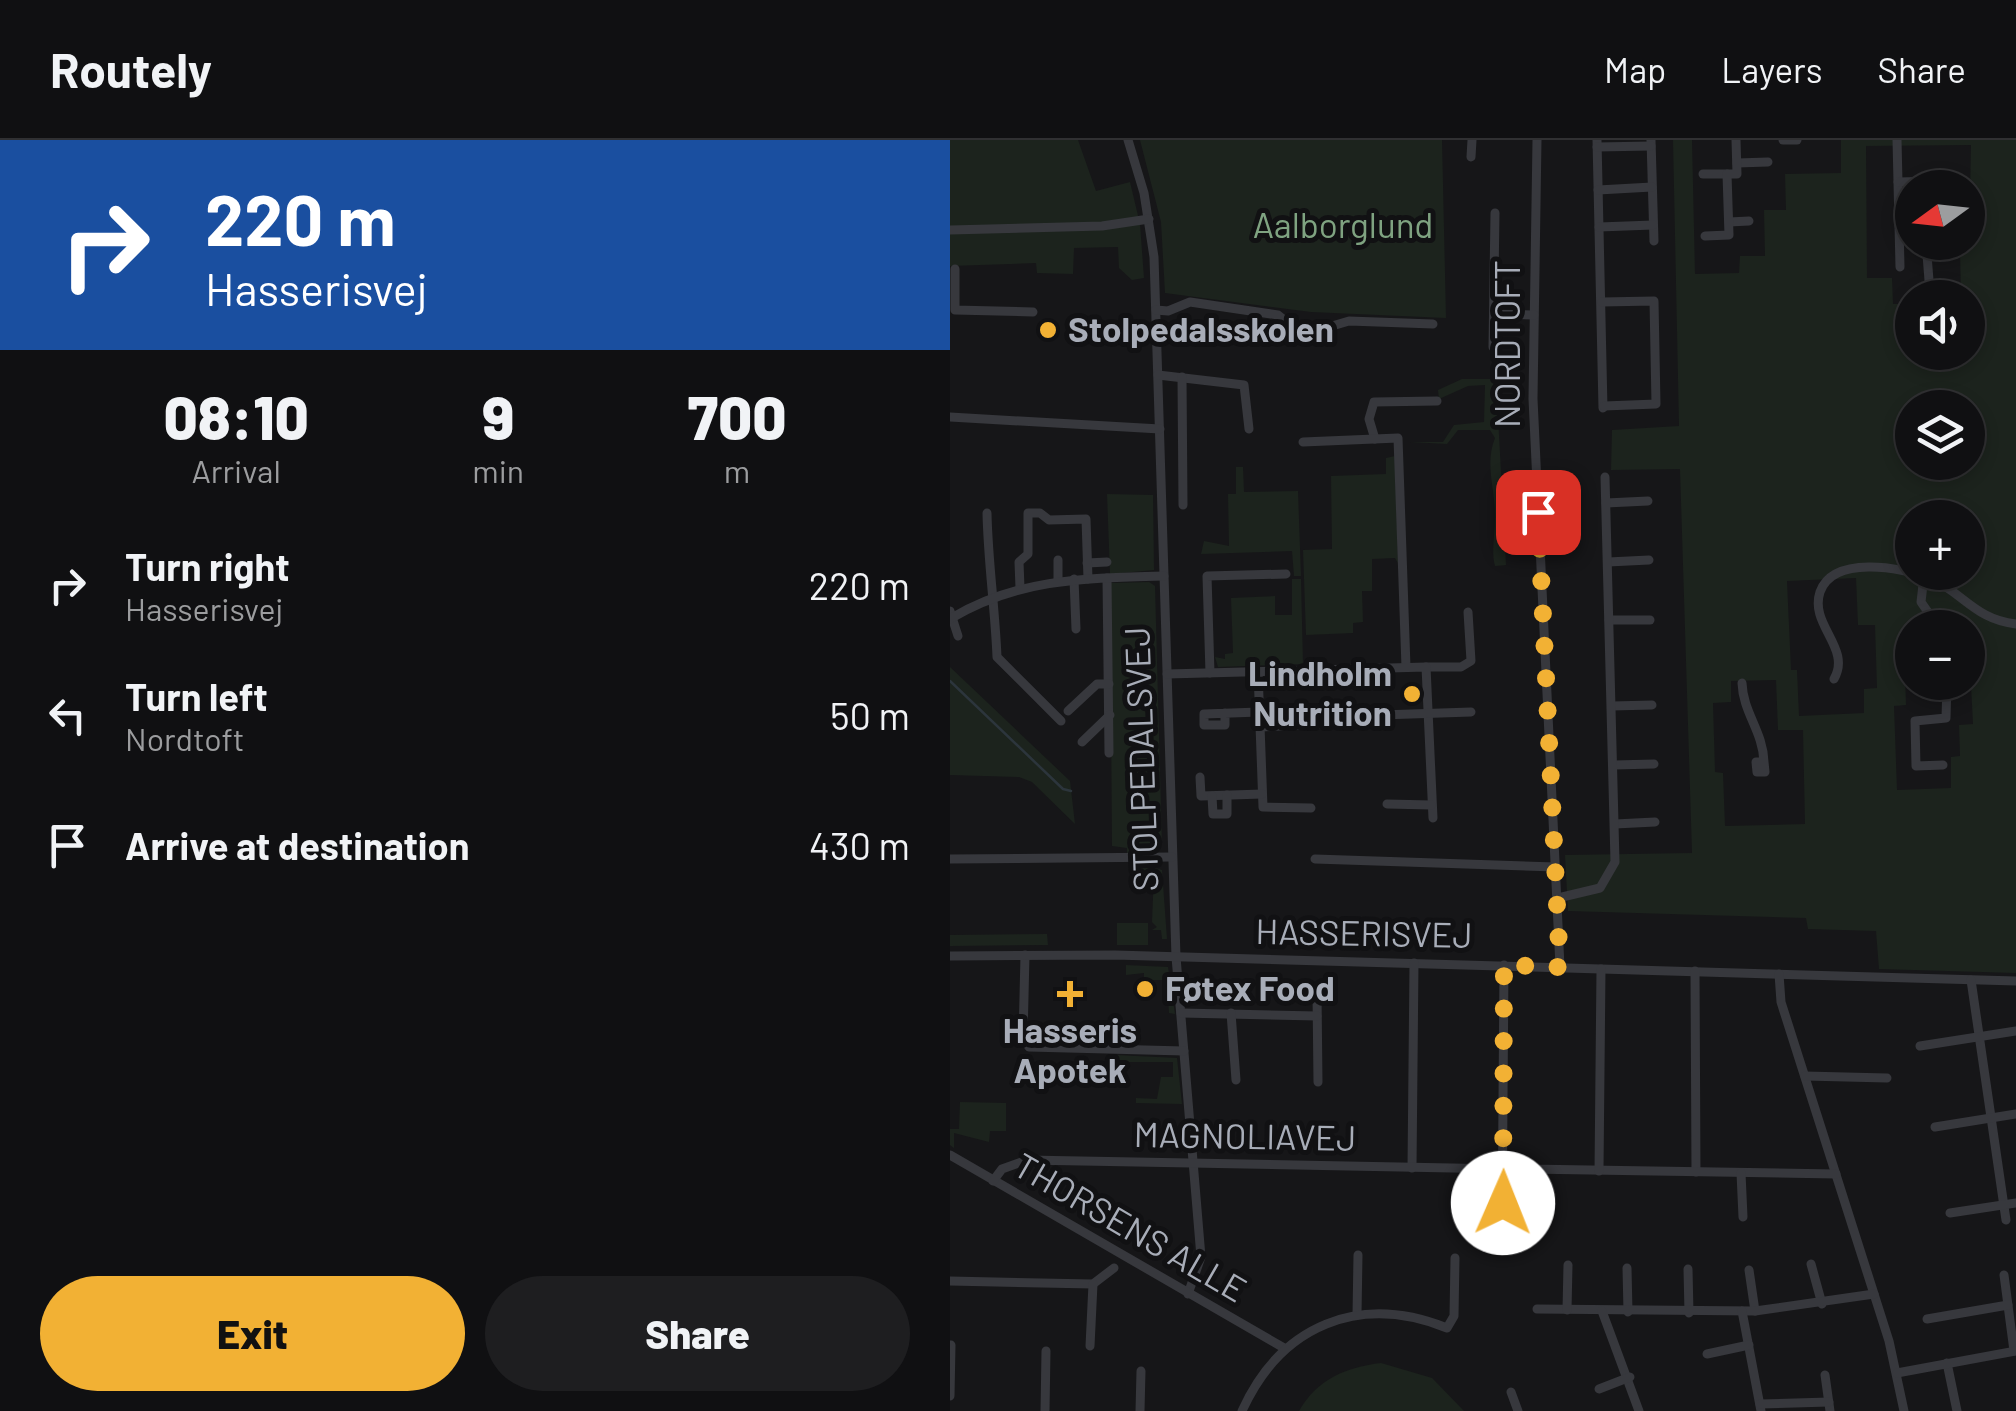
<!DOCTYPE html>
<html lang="en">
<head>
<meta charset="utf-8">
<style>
	:root { --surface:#101012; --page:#1e1e20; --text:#f1f3f6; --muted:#9c9d9f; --line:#303032; --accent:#f2b134 }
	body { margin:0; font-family:Barlow,sans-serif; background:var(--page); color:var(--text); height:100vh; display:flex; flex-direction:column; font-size:38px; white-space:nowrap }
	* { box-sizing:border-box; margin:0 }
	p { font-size:32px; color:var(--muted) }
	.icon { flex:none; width:55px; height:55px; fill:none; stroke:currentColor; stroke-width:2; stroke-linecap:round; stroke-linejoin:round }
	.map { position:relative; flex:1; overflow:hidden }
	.side { display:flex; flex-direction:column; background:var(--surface); width:950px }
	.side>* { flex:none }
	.top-card { background:#1a4fa0; color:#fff; overflow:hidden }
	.needle { width:65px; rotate:255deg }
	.fabs { position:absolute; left:945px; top:30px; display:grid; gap:20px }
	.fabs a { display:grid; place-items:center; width:90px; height:90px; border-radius:50%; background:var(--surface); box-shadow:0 5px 15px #0003,0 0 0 2px var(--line); font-size:50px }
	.pin { position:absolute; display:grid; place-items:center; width:85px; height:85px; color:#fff; margin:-42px; border-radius:20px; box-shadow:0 5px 15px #0006 }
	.me { position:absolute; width:110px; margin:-55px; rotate:1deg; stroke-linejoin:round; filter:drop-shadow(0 0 8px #0008) }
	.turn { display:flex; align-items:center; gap:35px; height:210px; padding:0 40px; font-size:45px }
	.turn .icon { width:130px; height:130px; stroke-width:2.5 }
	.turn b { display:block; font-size:70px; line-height:85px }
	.eta { display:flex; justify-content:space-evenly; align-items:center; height:170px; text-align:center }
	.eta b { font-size:60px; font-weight:800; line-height:70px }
	.primary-button { display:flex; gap:20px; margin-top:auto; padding:20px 40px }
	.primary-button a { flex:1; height:115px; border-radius:60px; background:var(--accent); color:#111; font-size:40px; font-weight:800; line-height:115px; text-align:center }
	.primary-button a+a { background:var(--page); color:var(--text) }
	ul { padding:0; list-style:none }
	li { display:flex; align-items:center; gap:30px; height:130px; padding:0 40px }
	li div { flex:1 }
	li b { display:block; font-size:38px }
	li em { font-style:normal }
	header { display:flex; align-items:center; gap:60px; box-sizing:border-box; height:140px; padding:0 50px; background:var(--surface); border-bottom:2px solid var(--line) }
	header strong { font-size:48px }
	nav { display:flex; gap:55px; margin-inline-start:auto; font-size:35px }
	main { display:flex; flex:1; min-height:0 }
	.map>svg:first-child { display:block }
</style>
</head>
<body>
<header>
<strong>Routely</strong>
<nav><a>Map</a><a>Layers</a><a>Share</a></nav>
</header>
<main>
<section class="side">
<div class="top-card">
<div class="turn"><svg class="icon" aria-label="right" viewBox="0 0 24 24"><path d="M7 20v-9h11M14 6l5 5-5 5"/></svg><div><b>220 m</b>Hasserisvej</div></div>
</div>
<div class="eta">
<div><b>08:10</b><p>Arrival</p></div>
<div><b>9</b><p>min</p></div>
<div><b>700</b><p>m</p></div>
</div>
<ul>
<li><svg class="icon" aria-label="right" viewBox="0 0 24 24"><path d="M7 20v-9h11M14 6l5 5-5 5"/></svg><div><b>Turn right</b><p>Hasserisvej</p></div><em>220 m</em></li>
<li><svg class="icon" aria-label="left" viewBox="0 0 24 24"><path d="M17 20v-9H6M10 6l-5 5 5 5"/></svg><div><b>Turn left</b><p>Nordtoft</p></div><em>50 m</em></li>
<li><svg class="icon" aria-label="arrive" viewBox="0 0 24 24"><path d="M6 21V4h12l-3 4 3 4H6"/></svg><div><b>Arrive at destination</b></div><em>430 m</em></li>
</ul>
<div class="primary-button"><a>Exit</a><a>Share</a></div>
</section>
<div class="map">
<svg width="1066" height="1271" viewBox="0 0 1066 1271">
	<rect width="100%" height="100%" fill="#161618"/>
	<!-- green -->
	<g fill="#1c231d" fill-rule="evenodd">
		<path d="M0 0H128L146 51 180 42 190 84 194 138 182 140 169 128 168 107 124 108 123 134 87 133 86 123 0 126Z"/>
		<path d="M190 0H492L496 178 361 172 215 153 211 82Z"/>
		<path d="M723 0H742L745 134 789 133 790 116H815L814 70H836L835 34 891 33V0H1066V833L929 829 926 791 858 789 856 778 618 771 615 715 742 713 730 329 661 330 662 290 729 286ZM1021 5 1019 110 1010 111 1011 157 1018 158V212H962V164H943L942 138H917L916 6ZM962 268H1018V322H962ZM962 378H1018V432H962ZM906 438 908 485H925L927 548 914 549V573L849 576 847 530H841L837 441ZM962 488H1018L1023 584 1009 585 1010 616 1001 617V648L947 650 944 566 956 565 954 502 962 501ZM826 540 828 590H853L855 684 775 686 773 633 765 632 763 563 781 562V541Z"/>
		<path d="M512 239H546L556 425 545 426C541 412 545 393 545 379 546 351 534 325 545 298L540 290H508L497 304 460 302H493L504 285 534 282 535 245 518 246 489 259 488 250Z"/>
		<path d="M445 316 448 423 445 418 422 419V451H412L413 482 403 483V493L356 495 353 410 382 409 381 336 436 334V318Z"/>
		<path d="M286 327H293L294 352 348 351 351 436H344L342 411 251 414 254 401 279 406 278 354H286Z"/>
		<path d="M157 354 203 355 204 430 160 434Z"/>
		<path d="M342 439H351L353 524 268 527 265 517 275 519V514L283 513 281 458 325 456V475H342Z"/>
		<path d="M199 442 205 446 212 706 202 713 177 714V708L162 706 160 443Z"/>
		<path d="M0 527 120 641 125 684 82 642 69 637 0 635Z"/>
		<path d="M188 723 212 730 217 799H212L211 790H202L207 787 202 782 204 732 188 731Z"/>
		<rect x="167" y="783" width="31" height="22"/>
		<path d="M97 794 98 805 0 806V795Z"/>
		<path d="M176 825 218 827 225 874 219 873 217 840H194V833L176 835Z"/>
		<path d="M166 915 227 918 232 964 186 963V958L207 959 211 937H223V922H166Z"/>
		<path d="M10 962 56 963V991H40L39 1002 4 993V1008L0 1005V989H9Z"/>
		<path d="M431 1223 482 1238 514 1271H349C367 1239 397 1227 431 1223Z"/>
	</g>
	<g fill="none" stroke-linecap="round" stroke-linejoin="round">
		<!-- stream -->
		<path stroke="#2c353c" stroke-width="2.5" d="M0 541 113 649 121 651"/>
		<!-- minor -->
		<g stroke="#37383d" stroke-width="9">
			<path d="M178 0 194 53 204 117 226 817 251 1117 238 1154"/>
			<path d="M587 0 583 259 610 827"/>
			<path d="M647 0 653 268"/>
			<path d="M701 0 704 101"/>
			<path d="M833 0H847"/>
			<path d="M947 0 950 127"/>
			<path d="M647 7 701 6"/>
			<path d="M521 17 522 0"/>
			<path d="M787 23 818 22"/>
			<path d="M753 34H777"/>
			<path d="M948 42 990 41"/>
			<path d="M648 50 702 47"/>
			<path d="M779 82 799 81"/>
			<path d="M649 87 703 85"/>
			<path d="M0 90 152 86 199 79"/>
			<path d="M755 96 779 95 777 34H787L786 0"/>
			<path d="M976 102 980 153"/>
			<path d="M5 129V170L83 172"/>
			<path d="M652 162 704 161 706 264 654 266"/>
			<path d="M206 170 218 171 240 162 328 175 343 187 372 189 399 181 483 184"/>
			<path d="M544 174 584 175"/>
			<path d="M543 207 545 73"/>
			<path d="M208 235 294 245 299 289"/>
			<path d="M232 237 233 365"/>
			<path d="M0 277 210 289"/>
			<path d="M425 299 419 279 424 262 487 261"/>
			<path d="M353 302 448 298 456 527"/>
			<path d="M656 363 698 361"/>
			<path d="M37 373C38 422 45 468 47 517L111 581"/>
			<path d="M108 420V440"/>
			<path d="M658 422 699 420"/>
			<path d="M137 423 157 422"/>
			<path d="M974 436 971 462 989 488"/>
			<path d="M157 438 159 613"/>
			<path d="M124 439 126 489"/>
			<path d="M70 448 69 422 78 414V373H90L99 380 136 379 138 439"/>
			<path d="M0 471 8 496"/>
			<path d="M0 479C67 438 138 438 214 436"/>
			<path d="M659 480H700"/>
			<path d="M476 527H511L521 521 518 472"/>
			<path d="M308 531 313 667 361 668"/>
			<path d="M260 533 257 436 336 434"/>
			<path d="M217 534 476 527 483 678"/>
			<path d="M884 539C902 508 859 485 870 452 883 415 951 427 978 438 1013 451 1023 479 1066 484"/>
			<path d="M792 543C793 573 813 591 814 622H806L807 632H815L814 622"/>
			<path d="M662 566 702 565"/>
			<path d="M118 571 147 544H159"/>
			<path d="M275 573V585H254V574L309 572"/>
			<path d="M431 575 521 572"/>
			<path d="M310 587 369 584V574L347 575 348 585"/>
			<path d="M132 602 160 575"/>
			<path d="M664 625 704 624"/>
			<path d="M993 625 966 626 965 581 996 578 997 542"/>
			<path d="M250 637 251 656 312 654"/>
			<path d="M262 656 263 674H277V655"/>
			<path d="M437 664 481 665"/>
			<path d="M665 684 705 682"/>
			<path d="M0 719 222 717"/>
			<path d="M365 719 606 727"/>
			<path d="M608 758 650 748 665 722 655 337"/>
			<path d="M75 815 73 898 79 907 234 911"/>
			<path d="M0 816 165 815 1066 841"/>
			<path d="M745 831 746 1032"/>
			<path d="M829 834 831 862 939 1201 954 1271"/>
			<path d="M1021 840 1056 1080"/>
			<path d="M367 854 368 942"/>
			<path d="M231 873 367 876"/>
			<path d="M281 873 286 940"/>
			<path d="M970 906 1066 891"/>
			<path d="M855 936 937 938"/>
			<path d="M985 987 1066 974"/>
			<path d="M0 1015 334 1208"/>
			<path d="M462 1028 464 823"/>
			<path d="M577 1029 886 1034"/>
			<path d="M649 1031 651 829"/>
			<path d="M791 1033 793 1077"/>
			<path d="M43 1041 52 1029 77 1020 554 1029"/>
			<path d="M1000 1073 1066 1063"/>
			<path d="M552 1096 554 825"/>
			<path d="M861 1124 872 1164"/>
			<path d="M677 1128 678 1172"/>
			<path d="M738 1129 739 1173"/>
			<path d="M799 1130 805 1171"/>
			<path d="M1054 1135 1064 1211"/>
			<path d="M0 1141 143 1144 164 1128"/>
			<path d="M587 1169 805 1171 924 1154"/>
			<path d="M617 1170 618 1125"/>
			<path d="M652 1171 689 1271"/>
			<path d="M792 1171 811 1271"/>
			<path d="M407 1175 408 1115"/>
			<path d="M977 1179 1058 1165"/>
			<path d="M140 1206 143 1144"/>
			<path d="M757 1214 799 1205"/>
			<path d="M997 1223 1007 1271"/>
			<path d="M947 1233 1066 1211"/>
			<path d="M875 1235 880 1271"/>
			<path d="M649 1249 680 1237"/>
			<path d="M561 1252 568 1271"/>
			<path d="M0 1256 1 1205"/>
			<path d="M810 1264 879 1262"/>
			<path d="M95 1271 96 1211"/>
			<path d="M190 1271 191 1231"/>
			<path d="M292 1271C331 1185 409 1153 497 1188L504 1176 505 1118"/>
		</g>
	</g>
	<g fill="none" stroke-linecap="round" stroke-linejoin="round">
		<!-- route -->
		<path stroke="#f2b134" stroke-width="18" stroke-dasharray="0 32.4" d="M553 1063 554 825 610 827 588 372"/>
	</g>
	<!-- markers -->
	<g fill="#f2b134" stroke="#111113" stroke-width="4">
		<circle cx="98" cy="190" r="10"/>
		<circle cx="462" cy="554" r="10"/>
		<circle cx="195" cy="849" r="10"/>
		<path d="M115 839h10v10h10v10h-10v10h-10v-10h-10v-10h10z"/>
	</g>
	<g text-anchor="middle" stroke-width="10" stroke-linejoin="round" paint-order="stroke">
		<!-- park labels -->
		<g font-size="35" fill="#7fa381" stroke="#111113">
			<text x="393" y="98">Aalborglund</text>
		</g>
		<!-- poi labels -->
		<g font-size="35" font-weight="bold" fill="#a8adb8" stroke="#111113" text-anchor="start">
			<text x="118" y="202">Stolpedalsskolen</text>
			<text x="442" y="546" text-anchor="end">Lindholm<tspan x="442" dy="40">Nutrition</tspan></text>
			<text x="215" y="861">Føtex Food</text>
			<text x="120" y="903" text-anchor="middle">Hasseris<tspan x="120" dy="40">Apotek</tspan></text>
		</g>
		<!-- street labels -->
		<g font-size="35" fill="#a8adb8" stroke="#111113">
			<text transform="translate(558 204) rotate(-90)" y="12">NORDTOFT</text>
			<text transform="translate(192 619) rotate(-92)" y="12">STOLPEDALSVEJ</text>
			<text transform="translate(414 794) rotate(1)" y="12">HASSERISVEJ</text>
			<text transform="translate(295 997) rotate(1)" y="12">MAGNOLIAVEJ</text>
			<text transform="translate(180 1088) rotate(30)" y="12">THORSENS ALLE</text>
		</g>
	</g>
</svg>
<div class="fabs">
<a><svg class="needle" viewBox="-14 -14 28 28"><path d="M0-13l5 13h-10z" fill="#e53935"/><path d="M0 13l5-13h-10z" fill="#9c9d9f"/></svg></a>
<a><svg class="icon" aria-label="sound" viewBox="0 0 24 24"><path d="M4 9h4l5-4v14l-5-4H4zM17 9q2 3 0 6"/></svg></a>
<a><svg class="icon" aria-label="layers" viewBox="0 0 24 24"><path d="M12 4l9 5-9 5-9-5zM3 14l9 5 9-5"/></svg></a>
<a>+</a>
<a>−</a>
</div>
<div class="pin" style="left:588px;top:372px;background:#d93025"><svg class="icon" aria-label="arrive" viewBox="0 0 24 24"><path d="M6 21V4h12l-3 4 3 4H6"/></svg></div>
<svg class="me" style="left:553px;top:1063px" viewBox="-20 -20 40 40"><circle r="19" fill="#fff"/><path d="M0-13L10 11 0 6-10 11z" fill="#f2b134"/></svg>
</div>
</main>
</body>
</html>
